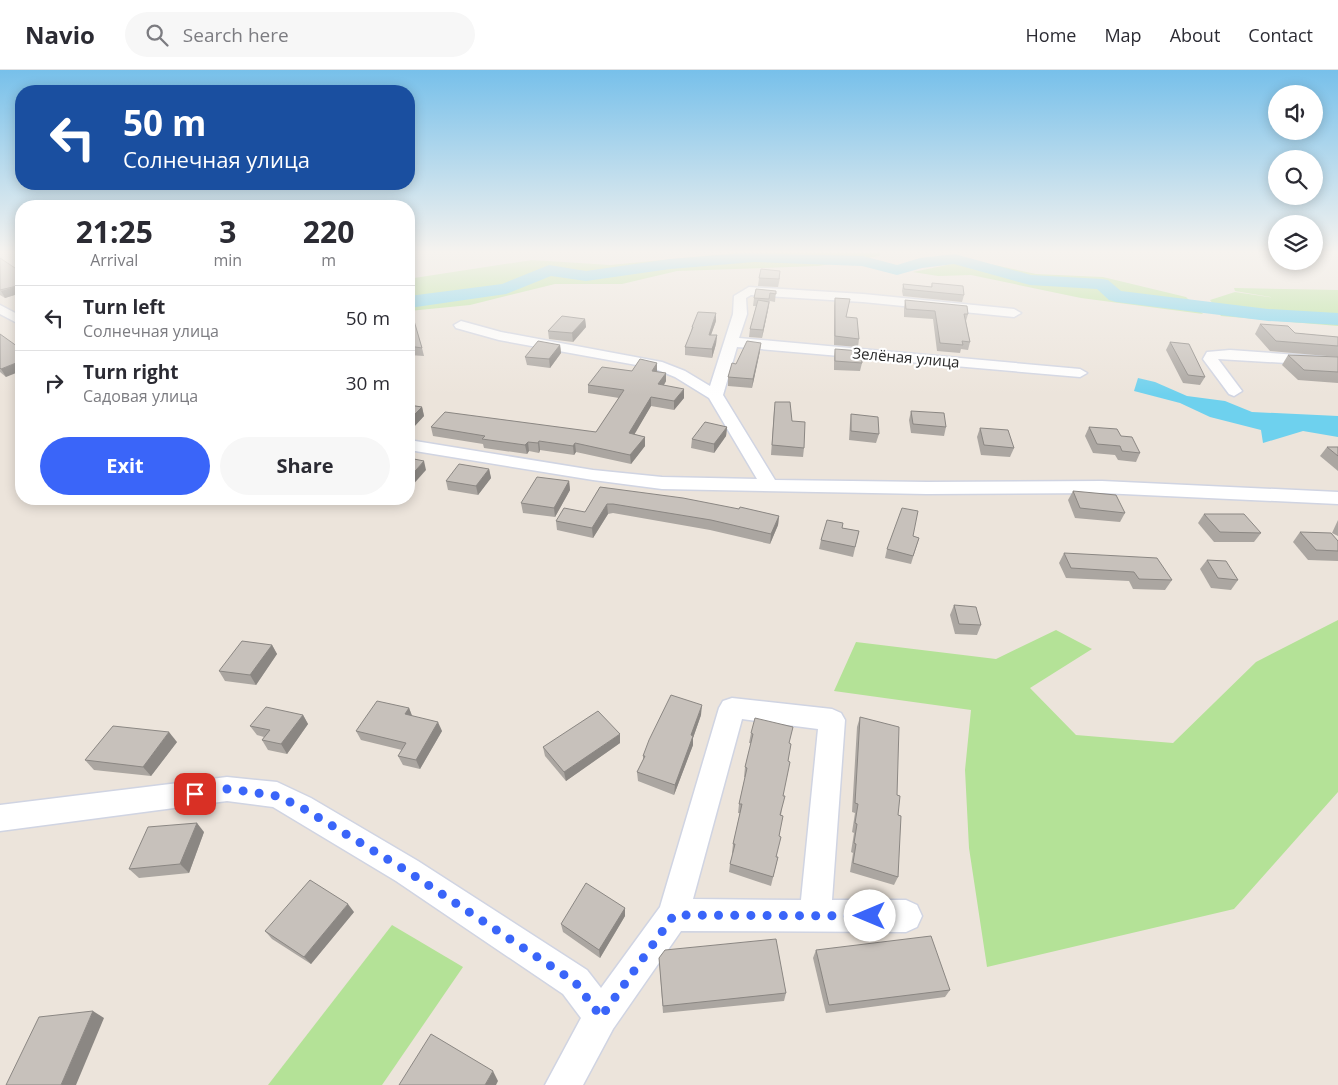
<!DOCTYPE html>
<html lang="en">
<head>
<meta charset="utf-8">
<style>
	:root { --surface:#fff; --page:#f7f7f7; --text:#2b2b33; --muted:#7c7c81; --line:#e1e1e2; --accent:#3a65f9 }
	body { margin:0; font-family:"Open Sans",sans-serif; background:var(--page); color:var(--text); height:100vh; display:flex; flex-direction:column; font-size:19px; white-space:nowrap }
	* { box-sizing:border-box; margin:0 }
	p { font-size:16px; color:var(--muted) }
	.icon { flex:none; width:28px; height:28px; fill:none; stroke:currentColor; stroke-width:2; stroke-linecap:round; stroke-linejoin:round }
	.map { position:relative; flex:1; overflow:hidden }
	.side { position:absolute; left:15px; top:130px; width:400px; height:305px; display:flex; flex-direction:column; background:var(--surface); border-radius:20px; box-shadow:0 2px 12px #0003 }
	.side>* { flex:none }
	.top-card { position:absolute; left:15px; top:15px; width:400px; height:105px; border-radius:20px; box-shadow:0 2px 12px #0003; background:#1a4fa0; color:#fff; overflow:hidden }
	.controls { position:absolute; left:1268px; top:15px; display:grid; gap:10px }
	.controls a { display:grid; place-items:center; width:55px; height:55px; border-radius:50%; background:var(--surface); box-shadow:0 2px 12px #0003; font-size:25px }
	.pin { position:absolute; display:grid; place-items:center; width:42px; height:42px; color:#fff; margin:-21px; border-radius:10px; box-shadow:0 2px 8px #0006 }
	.me { position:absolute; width:55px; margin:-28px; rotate:270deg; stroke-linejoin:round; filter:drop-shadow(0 0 4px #0008) }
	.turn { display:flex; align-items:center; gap:18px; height:105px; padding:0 25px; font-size:22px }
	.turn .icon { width:65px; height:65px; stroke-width:2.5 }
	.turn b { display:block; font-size:35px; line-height:42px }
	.eta { display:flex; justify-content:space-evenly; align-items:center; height:85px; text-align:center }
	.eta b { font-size:30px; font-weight:700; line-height:35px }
	.cta { display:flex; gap:10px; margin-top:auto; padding:10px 25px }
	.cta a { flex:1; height:58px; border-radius:30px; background:var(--accent); color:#fff; font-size:20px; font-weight:700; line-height:58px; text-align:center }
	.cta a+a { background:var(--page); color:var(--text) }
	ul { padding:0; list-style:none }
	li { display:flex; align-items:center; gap:15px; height:65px; padding:0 25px; border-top:1px solid var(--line) }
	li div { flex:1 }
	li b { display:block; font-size:19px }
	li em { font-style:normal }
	header { display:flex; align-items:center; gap:30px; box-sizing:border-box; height:70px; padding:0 25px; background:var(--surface); border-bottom:1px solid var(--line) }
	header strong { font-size:24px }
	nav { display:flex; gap:28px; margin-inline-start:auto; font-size:18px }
	.search { width:350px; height:45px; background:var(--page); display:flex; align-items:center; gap:12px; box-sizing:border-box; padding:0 18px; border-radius:28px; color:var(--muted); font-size:19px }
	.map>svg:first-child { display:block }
</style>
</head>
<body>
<header>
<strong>Navio</strong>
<div class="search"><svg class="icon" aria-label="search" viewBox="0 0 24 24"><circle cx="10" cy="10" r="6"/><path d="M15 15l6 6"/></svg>Search here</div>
<nav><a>Home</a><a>Map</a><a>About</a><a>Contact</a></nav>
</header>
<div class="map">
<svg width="1338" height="1015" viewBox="0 0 1338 1015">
	<rect width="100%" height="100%" fill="#ece4db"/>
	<!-- green -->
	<g fill="#b4e297">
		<path d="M736 183H881L879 186 818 196 677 201 622 214H555L470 235 409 241V209L414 208 532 190 610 195Z"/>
		<path d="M971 190 1036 204 1103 207 1186 227 1203 244 1081 228 971 205 938 206 913 202Z"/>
		<path d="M1234 218 1338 220V256L1221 246 1210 230 1235 222 1276 228 1235 221Z"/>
		<path d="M1338 550V722L1234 839 987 897 969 778 965 700 971 640 834 621 856 572 996 589 1056 560 1092 579 1030 618 1076 665 1173 673 1256 592Z"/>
		<path d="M392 855 463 897 382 1015H268Z"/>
	</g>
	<!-- water -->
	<path fill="#6ed1ee" d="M1138 308 1155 312 1187 326 1225 331 1252 342 1338 346V367L1303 361 1263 373 1261 360 1210 347 1180 333 1134 321Z"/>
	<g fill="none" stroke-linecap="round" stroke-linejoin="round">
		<!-- river -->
		<path fill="#6ed1ee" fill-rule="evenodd" d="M745 183 863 186 897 195 920 188 955 184 1031 205 1102 209 1108 210 1121 221 1268 239 1338 243V255L1268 251 1116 232 1109 230 1097 219 1030 215 954 194 922 198 897 205 862 196 754 192 670 199 586 211 551 206 506 224 409 238V226L502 214 549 195 586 201 670 189Z"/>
		<defs>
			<g id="minor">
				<path d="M749 217 863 224 1014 239 1021 243 1014 247 863 232 751 225 746 228 747 244 739 268 1080 299 1087 303 1080 307 737 277 723 325 775 410 927 412 1102 411 1338 422V434L1102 423 927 424 662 419 593 410 409 380V370L593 400 662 407 757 409 709 328 675 307 653 298 499 270 456 258 454 255 461 251 501 262 662 292 685 301 710 316 733 244 734 226Z"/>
				<path d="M0 235 21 246V255L0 244Z"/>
				<path d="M1230 280 1338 288V296L1218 289 1242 321 1234 326 1229 324 1203 289 1207 282Z"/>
				<path d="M732 628 832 639 841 643 845 650 832 830H906L917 835 922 846 917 857 906 862 681 861 613 959 583 1015H545L581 948 563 924 396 811 273 737 227 731 0 761V735L227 707 277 712 311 728 418 791 587 900 601 918 660 837 719 638 723 631ZM742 649 818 659 801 830 693 829Z"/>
			</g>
		</defs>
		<!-- minor casing -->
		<use href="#minor" stroke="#d0d4e2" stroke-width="3"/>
		<!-- minor -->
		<use href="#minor" fill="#fff" fill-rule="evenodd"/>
	</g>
	<!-- wall -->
	<g fill="#aba6a1">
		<path d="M0 188 21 202V223L5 228 0 225Z"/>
		<path d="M759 208H780L778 217 758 216Z"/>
		<path d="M932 213 964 225 962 232 903 226 902 221 903 214 931 217Z"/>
		<path d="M776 221 775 232 770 231 762 268 749 267 750 259 756 236H753L754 228Z"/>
		<path d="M835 228 850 229 846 247 859 269 858 277 834 275V236Z"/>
		<path d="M905 230 968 244 966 251 970 272 968 280 961 279 960 283 937 281 933 249 904 247V238Z"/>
		<path d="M409 237 422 278 424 286 409 285Z"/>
		<path d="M585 249 586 257 573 272 549 269 548 261Z"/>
		<path d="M716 251 711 265H717L716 274 712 288 685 285V277L691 262 692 257Z"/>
		<path d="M1260 254 1295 263 1338 267V287L1270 281 1255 264Z"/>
		<path d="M0 264 6 307 0 302Z"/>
		<path d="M1170 272 1205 307 1200 315 1183 313 1166 280Z"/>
		<path d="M560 275 561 283 550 298 527 295 525 287Z"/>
		<path d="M835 279 862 293 860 301 834 300V287Z"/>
		<path d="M760 281 752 318 728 316V307L736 294Z"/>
		<path d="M1288 285 1338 287V313L1298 310 1282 295Z"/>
		<path d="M657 293V301L666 311 664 315 684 328 674 340 651 336 634 364 645 367V376L631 394 576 382 574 385 540 380 539 383 529 381 527 384 484 378 483 374 433 366 431 357 596 362 619 328 588 323V315Z"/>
		<path d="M409 335 422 337 424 346 412 359 409 358Z"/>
		<path d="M774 341 792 351 804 378 803 387 771 385Z"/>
		<path d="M911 341 946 357 944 366 911 363 909 350Z"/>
		<path d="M851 344 879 364 876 373 849 370 850 353Z"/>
		<path d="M727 357 726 366 714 383 691 378 692 369Z"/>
		<path d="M1089 357 1121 366 1140 383 1136 392 1118 390 1115 385 1093 383 1085 366Z"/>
		<path d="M980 358 1014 378 1010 387 981 385 977 367Z"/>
		<path d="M1327 377H1338V401L1320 386Z"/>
		<path d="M489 399 491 408 478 425 448 420 446 411Z"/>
		<path d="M569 411 570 420 555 447 523 443 521 433Z"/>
		<path d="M600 417 779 446 778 455 770 474 710 460 613 443 608 444 593 468 557 460 556 451 585 442Z"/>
		<path d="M1073 421 1125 443 1120 452 1075 448 1068 430Z"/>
		<path d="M1204 444 1261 463 1254 472H1214L1198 453Z"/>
		<path d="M1338 450V466L1332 463Z"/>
		<path d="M842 458 859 461 853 487 819 479 821 470Z"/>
		<path d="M1300 462 1338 471V491L1308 490 1293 472Z"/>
		<path d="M913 466 919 468 911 494 885 488 887 479Z"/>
		<path d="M1064 483 1172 510 1165 520 1133 519 1129 511 1066 508 1059 493Z"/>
		<path d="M1207 490 1238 510 1231 520 1211 518 1200 499Z"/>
		<path d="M954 535 981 555 977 565 955 564 950 545Z"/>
		<path d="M272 575 277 584 256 615 225 611 219 601Z"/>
		<path d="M409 638 412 646 442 661 420 699 403 695 398 686 402 680 361 670 356 661Z"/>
		<path d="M303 645 308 654 287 684 268 680 262 670 264 667 257 665 250 656Z"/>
		<path d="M701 645 693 668V675L674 725 638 711 637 702 643 690V686Z"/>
		<path d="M860 647 897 725 898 807 894 815 850 802 853 783 851 782 854 763 852 762 855 743 852 742 857 657Z"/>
		<path d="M751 663 789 673 788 691 783 726 779 766 776 787H778L771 816 729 802 730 794 733 783H732L733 774 740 743H738L739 734 745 707H744L745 697 751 673H749Z"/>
		<path d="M177 672 151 706 94 700 85 690Z"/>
		<path d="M620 673 566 711 545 686 543 677Z"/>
		<path d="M204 762 189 803 139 808 129 799Z"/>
		<path d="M625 838V846L600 888 563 862 561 854Z"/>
		<path d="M354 842 311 894 272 869 265 861Z"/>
		<path d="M816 880 950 920 945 927 826 943 813 888Z"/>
		<path d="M659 888 786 923 784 931 663 943Z"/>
	</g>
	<!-- shaded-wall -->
	<g fill="#8b8783">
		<path d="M21 215V223L5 228 1 221Z"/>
		<path d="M769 232 768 240 762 268 763 260Z"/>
		<path d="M716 243V251L708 273 709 265Z"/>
		<path d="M585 249 586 257 573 272 572 263Z"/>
		<path d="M717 265 716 274 712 288V279Z"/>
		<path d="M761 273 760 281 752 318 753 309Z"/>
		<path d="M560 275 561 283 550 298 549 289Z"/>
		<path d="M21 291V301L6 307 1 299Z"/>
		<path d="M657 293V302L652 301Z"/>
		<path d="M666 303V311L659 323 658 314Z"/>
		<path d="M684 319V328L674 340V331Z"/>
		<path d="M651 327V336L630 372 629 363Z"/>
		<path d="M422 337 424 346 412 359 409 350Z"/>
		<path d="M727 357 726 366 714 383V374Z"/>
		<path d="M645 367V376L631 394 630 385Z"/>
		<path d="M539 371 540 380 539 383 538 373Z"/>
		<path d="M528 372 529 381 527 384 525 375Z"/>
		<path d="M575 373 576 382 574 385 573 376Z"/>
		<path d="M424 391 426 400 410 418 409 414V408Z"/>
		<path d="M489 399 491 408 478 425 476 416Z"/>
		<path d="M569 411 570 420 555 447 554 438Z"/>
		<path d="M607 434 608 444 593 468 592 458Z"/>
		<path d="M779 446 778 455 770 474 771 464Z"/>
		<path d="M272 575 277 584 256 615 250 605Z"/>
		<path d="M702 635 701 645 693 668V675L674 725 675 715 691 665Z"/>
		<path d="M409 638 413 648 405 644Z"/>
		<path d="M303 645 308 654 287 684 281 674Z"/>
		<path d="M438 652 442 661 420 699 416 690Z"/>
		<path d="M169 662 177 672 151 706 143 697Z"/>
		<path d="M620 664V673L566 711 564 702Z"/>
		<path d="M197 753 204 762 189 803 180 794Z"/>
		<path d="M348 834 354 842 311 894 304 887Z"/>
		<path d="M625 838V846L600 888 599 880Z"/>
		<path d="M93 941 104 948 76 1015H61Z"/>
		<path d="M493 1001 498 1011 496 1015H485Z"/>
	</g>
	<!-- building -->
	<g fill="#c7c1bb" stroke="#8b8783">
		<path d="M0 188 21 202V215L0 220Z"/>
		<path d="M761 199 780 201 779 209 759 208Z"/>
		<path d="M932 213 963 216 964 225 904 219 903 214 932 217Z"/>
		<path d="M756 219 776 221V224L770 223 769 229 754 228Z"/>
		<path d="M835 228 850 229 846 247 857 248 859 269 835 266Z"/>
		<path d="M758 230 769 232 763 260 750 259Z"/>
		<path d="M905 230 967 236 968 244H964L970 272 962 271 963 275 940 273 935 241 906 239Z"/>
		<path d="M409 237H410L422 278 409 276Z"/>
		<path d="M698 242 716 243 709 265H717L712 279 685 277 693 257H692Z"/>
		<path d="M562 246 585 249 572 263 548 261Z"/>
		<path d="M1260 254 1288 256 1295 263 1338 267V276L1276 271Z"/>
		<path d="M0 264 21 279V291L1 299 0 298Z"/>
		<path d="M538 271 560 275 549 289 525 287Z"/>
		<path d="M747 271 761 273 753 309 728 307 732 293 736 294Z"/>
		<path d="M1170 272 1189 274 1205 307 1188 305Z"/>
		<path d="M835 279 861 281 862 293 835 291Z"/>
		<path d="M1288 285 1338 287V302L1304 300Z"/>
		<path d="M640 289 657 293 652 301 666 303 658 314 684 319 674 331 651 327 629 363 645 367 630 385 575 373 573 376 539 371 538 373 528 372 525 375 482 369 485 366 431 357 445 342 596 362 624 320 588 315 602 297 632 301Z"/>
		<path d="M775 332H790L792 351 805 352 804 378 772 375Z"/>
		<path d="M409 335 422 337 409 350Z"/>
		<path d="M911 341 944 343 946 357 913 354Z"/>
		<path d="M851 344 878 347 879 364 851 361Z"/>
		<path d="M705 352 727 357 714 374 692 369Z"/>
		<path d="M1089 357 1117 359 1121 366 1132 367 1140 383 1122 381 1120 376 1097 374Z"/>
		<path d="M980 358 1008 360 1014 378 984 375Z"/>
		<path d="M1327 377H1338V386Z"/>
		<path d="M409 388 424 391 409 408Z"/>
		<path d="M459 394 489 399 476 416 446 411Z"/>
		<path d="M537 407 569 411 554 438 521 433Z"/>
		<path d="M600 417 683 428 739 439 740 437 779 446 771 464 711 450 613 434H607L592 458 556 451 564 438 585 442Z"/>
		<path d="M1073 421 1116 425 1125 443 1080 438Z"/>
		<path d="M902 438 918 441 913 466 919 468 913 486 887 479Z"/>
		<path d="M1204 444H1244L1261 463 1220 462Z"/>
		<path d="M827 450 843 453 842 458 859 461 855 477 821 470Z"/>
		<path d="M1300 462 1331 463 1338 471V481L1316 480Z"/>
		<path d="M1064 483 1157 488 1172 510 1139 509 1134 502 1071 498Z"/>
		<path d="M1207 490 1226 491 1238 510 1218 508Z"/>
		<path d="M954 535 976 537 981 555 959 554Z"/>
		<path d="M242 571 272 575 250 605 219 601Z"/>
		<path d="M671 625 702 635 691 665 693 666 675 715 637 702 645 686H643L649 670Z"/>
		<path d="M377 631 409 638 405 644 438 652 416 690 398 686 406 673 356 661Z"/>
		<path d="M266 637 303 645 281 674 262 670 270 660 250 656Z"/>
		<path d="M598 641 620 664 564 702 543 677Z"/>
		<path d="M860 647 899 657 897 725 900 726 898 745 901 746 898 807 853 793 856 774 854 773 857 754 855 753 858 734 855 733Z"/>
		<path d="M755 648 793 657 789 673 791 674 788 691 790 692 783 726H785L780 745 783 746 779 766 781 767 776 787H778L773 807 730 794 735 774H733L742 734H739L747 698 745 697 753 664 751 663Z"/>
		<path d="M113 656 169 662 143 697 85 690Z"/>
		<path d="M197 753 180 794 129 799 148 757Z"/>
		<path d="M310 810 348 834 304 887 265 861Z"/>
		<path d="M586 813 625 838 599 880 561 854Z"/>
		<path d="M931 866 950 920 829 935 816 880Z"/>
		<path d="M776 869 786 923 663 936 659 888 665 880Z"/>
		<path d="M93 941 61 1015H6L39 947Z"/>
		<path d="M431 964 493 1001 485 1015H399Z"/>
	</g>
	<!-- sky -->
	<linearGradient id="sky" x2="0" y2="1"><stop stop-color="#77c0ea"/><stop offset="0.56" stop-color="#f6f3ef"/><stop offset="1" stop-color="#f6f3ef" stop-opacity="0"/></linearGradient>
	<rect width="1338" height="325" fill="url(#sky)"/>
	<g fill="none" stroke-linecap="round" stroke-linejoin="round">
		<!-- route -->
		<path stroke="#3a65f9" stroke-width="9" stroke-dasharray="0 16.2" d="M195 724 227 719 244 721 277 726 301 737 407 801 575 912 601 947 674 845 870 846"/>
	</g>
	<g text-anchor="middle" stroke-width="4.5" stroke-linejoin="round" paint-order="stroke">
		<!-- far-street labels -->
		<g font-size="15" fill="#292929" stroke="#fff">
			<text transform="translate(906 288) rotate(5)" y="5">Зелёная улица</text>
		</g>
	</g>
</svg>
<div class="controls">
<a><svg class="icon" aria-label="sound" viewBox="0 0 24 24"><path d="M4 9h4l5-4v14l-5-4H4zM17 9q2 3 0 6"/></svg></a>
<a><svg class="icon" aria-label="search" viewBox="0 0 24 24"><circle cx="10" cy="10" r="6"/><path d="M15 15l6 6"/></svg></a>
<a><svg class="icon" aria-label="layers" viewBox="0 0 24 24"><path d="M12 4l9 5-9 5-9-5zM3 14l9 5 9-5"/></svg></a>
</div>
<div class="pin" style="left:195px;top:724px;background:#d93025"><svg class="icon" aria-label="arrive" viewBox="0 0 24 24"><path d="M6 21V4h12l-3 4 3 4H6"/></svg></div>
<svg class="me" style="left:870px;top:846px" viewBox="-20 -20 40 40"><circle r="19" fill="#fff"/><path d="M0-13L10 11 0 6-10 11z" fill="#3a65f9"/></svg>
<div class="top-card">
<div class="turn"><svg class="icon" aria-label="left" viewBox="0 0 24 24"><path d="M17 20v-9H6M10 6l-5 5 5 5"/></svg><div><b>50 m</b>Солнечная улица</div></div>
</div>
<section class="side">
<div class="eta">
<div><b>21:25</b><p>Arrival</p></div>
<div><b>3</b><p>min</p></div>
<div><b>220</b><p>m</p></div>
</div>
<ul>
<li><svg class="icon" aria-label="left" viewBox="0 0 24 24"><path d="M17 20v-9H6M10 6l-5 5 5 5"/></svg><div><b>Turn left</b><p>Солнечная улица</p></div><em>50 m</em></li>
<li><svg class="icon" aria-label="right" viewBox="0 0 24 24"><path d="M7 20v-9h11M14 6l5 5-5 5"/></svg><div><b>Turn right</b><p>Садовая улица</p></div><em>30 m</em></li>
</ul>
<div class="cta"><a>Exit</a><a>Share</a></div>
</section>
</div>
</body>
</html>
